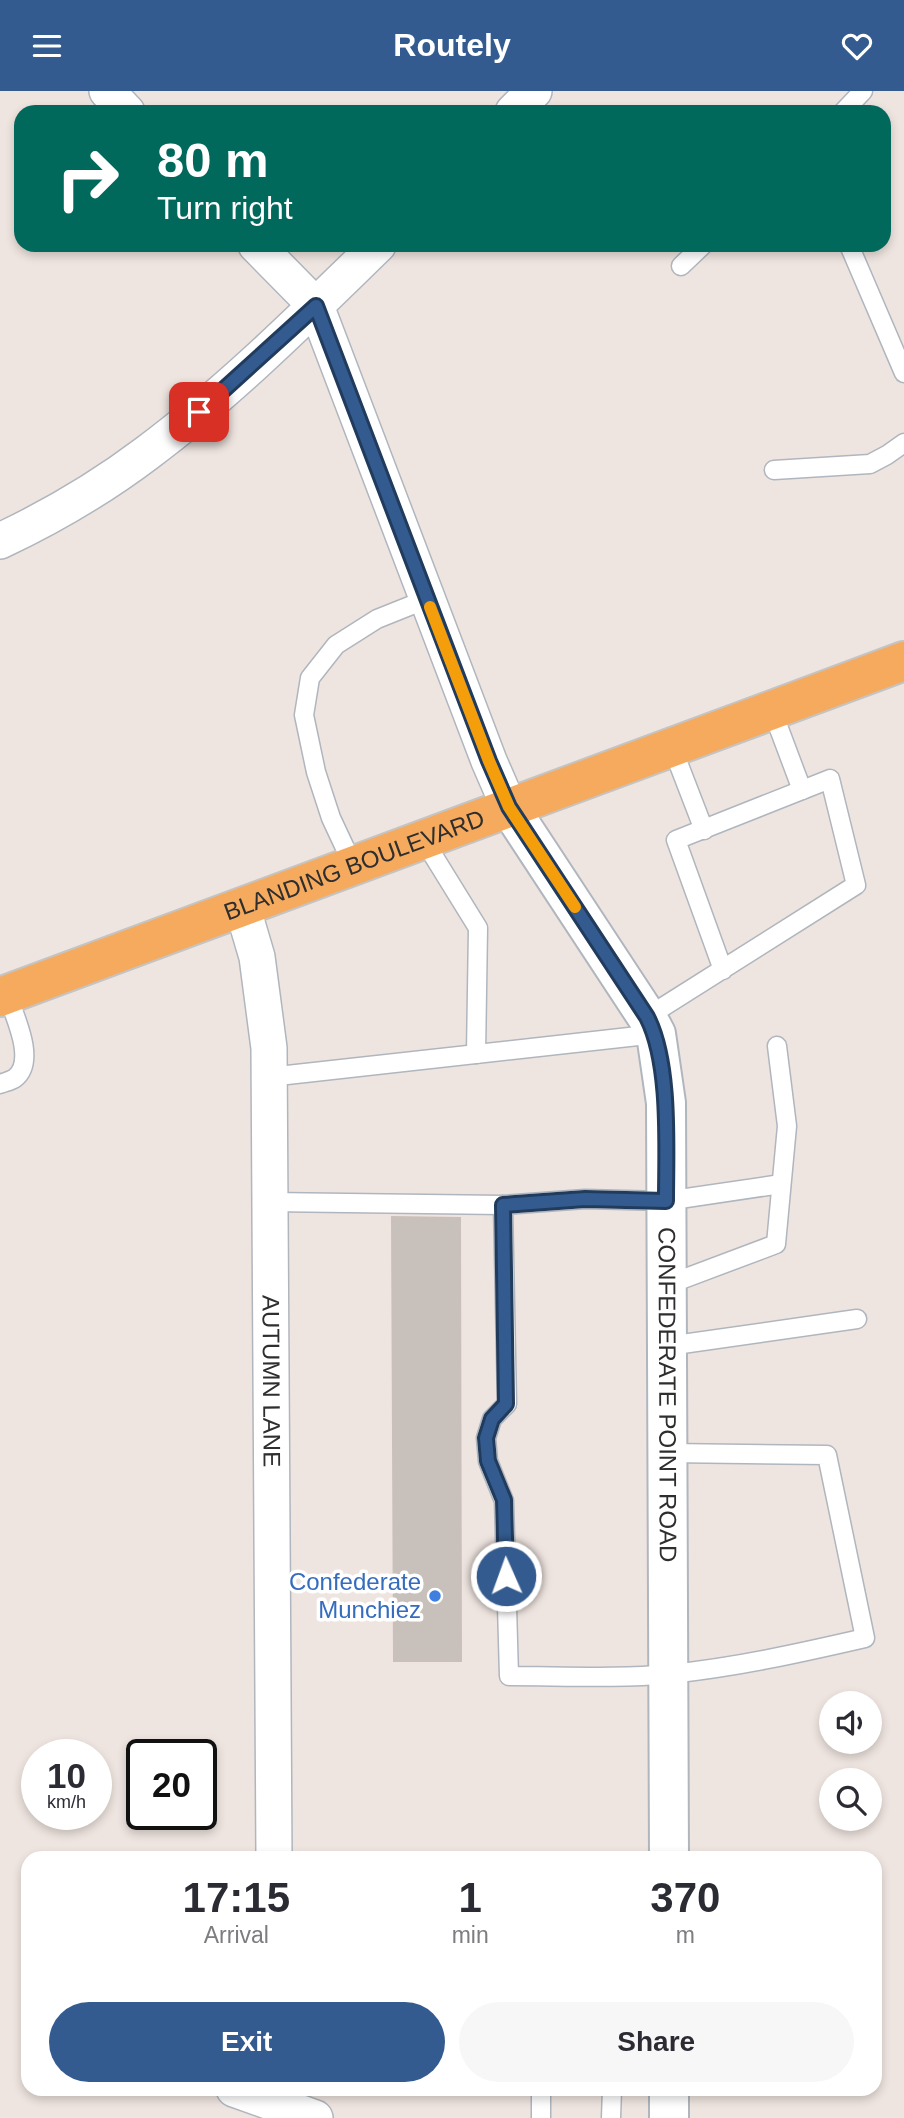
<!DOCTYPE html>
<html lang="en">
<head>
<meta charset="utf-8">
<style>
	:root { --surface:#fff; --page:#f7f7f7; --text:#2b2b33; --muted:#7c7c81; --accent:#335b8f }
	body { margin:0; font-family:Helvetica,sans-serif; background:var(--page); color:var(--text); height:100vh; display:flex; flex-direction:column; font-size:26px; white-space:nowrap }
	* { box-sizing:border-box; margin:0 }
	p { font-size:23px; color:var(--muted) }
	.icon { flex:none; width:38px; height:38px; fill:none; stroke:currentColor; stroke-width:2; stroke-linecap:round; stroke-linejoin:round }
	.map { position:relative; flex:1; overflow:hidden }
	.panel { position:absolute; left:21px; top:1760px; width:861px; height:245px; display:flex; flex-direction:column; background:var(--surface); border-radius:21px; box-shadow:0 4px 10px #0003 }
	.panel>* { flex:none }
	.top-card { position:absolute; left:14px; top:14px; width:877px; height:147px; border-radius:21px; box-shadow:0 4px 10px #0003; background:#00695c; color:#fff; overflow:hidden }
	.fabs { position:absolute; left:819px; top:1600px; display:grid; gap:14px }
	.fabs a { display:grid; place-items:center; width:63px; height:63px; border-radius:50%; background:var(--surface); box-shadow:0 4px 10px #0003; font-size:35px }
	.speed { position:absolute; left:21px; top:1648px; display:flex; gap:14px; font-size:35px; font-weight:700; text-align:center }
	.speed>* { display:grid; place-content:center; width:91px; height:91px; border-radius:50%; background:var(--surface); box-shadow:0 4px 10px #0003; line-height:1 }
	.speed small { font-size:18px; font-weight:400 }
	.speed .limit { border:4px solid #111; border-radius:10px; background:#fff; color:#111 }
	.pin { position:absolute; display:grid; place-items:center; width:60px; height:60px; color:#fff; margin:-30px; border-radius:14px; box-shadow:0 4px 10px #0006 }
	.me { position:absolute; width:77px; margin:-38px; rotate:358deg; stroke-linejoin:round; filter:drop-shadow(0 0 5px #0008) }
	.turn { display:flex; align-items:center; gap:24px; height:147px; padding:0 28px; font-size:32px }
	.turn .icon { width:91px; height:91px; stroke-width:2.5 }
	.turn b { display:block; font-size:49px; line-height:60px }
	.eta { display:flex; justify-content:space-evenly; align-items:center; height:119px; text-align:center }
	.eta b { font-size:42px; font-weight:700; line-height:49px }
	.action { display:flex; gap:14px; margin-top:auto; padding:14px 28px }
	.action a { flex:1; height:80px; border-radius:42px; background:var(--accent); color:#fff; font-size:28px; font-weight:700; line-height:80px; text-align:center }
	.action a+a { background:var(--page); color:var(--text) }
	header { display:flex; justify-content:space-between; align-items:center; height:91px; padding:0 28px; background:var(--accent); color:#fff; font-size:32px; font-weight:700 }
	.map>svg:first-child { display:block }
</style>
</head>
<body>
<header><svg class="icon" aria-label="menu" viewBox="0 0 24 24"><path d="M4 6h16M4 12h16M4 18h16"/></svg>Routely<svg class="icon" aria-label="heart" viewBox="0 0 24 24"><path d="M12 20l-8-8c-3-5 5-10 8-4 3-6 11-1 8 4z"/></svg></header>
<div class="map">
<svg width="904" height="2027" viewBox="0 0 904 2027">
	<rect width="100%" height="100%" fill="#efe5e0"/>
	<!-- building -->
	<path fill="#c8c0bb" stroke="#cbc0b9" stroke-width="2" d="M392 1126 460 1127 461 1570H394Z"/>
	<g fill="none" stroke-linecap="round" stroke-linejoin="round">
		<defs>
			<g id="lane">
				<path d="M843 21 863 0"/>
				<path d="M849 154 904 282"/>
				<path d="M681 175 703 154"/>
				<path d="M774 379 870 373 887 364 904 352"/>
				<path d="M772 619 802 699"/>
				<path d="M672 656 704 739"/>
				<path d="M423 748 478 837 476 963"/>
				<path d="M353 774 331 727 316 681 304 624 310 587 336 554 377 528 427 508"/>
				<path d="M647 926 856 794 830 688 676 749 723 879"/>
				<path d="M269 986 656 943"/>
				<path d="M0 993C5 991 11 990 15 987 37 970 14 924 7 903"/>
				<path d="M269 1111 503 1114"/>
				<path d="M667 1194 776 1153 787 1035 777 955"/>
				<path d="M668 1255 857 1228"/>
				<path d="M668 1362 827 1364 865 1547C800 1562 737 1576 670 1583 617 1588 562 1585 509 1585L504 1410 488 1370 486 1347 492 1328 507 1313 503 1114 585 1108 666 1110 781 1093"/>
				<path d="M541 1998V2027"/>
				<path d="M611 2027 612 1998"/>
			</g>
			<g id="street">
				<path d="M107 0 127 21"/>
				<path d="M513 21 534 0"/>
				<path d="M256 154 316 215 489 670 509 716"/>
				<path d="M0 450C51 426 102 396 147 362 230 300 304 226 378 154"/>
				<path id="s1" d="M242 815 257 866 269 957 274 1768"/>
				<path d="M234 1998 315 2027"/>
			</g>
			<g id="secondary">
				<path id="s2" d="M509 716 647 926 656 943 666 1012 669 1768"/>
				<path d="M669 2027V1998"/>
			</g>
			<g id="primary">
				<path id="s3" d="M0 906 904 570"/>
			</g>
		</defs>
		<!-- lane casing -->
		<use href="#lane" stroke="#b0b6be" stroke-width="21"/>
		<!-- street casing -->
		<use href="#street" stroke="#b0b6be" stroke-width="38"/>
		<!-- secondary casing -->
		<use href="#secondary" stroke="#b0b6be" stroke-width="42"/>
		<!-- primary casing -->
		<use href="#primary" stroke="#c4c4c4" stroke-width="42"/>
		<!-- lane -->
		<use href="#lane" stroke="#fff" stroke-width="18"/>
		<!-- street -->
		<use href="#street" stroke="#fff" stroke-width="35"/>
		<!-- secondary -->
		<use href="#secondary" stroke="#fff" stroke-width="38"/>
		<!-- primary -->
		<use href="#primary" stroke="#f6aa5e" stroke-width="38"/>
	</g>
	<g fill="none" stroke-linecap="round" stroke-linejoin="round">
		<defs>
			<path id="route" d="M199 321 316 215 489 670 509 716 647 926C671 973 666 1057 666 1110L585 1108 503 1114 506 1313 492 1328 486 1347 488 1370 504 1409 506 1485"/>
		</defs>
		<!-- route casing -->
		<use href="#route" stroke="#213b5d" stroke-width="18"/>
		<!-- route -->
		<use href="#route" stroke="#335b8f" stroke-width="12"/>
		<!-- slow -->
		<path stroke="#f59e0b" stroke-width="12" d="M430 516 489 670 509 716 575 816"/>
	</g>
	<!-- markers -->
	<circle fill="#3f7fe0" stroke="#fff" stroke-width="2.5" cx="435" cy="1505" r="7"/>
	<g text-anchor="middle" stroke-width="7" stroke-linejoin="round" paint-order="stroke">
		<!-- street labels -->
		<g font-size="24" fill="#2e2e2e" stroke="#fff">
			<text dy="8" stroke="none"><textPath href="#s3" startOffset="378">BLANDING BOULEVARD</textPath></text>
			<text dy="8" stroke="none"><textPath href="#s1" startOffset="478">AUTUMN LANE</textPath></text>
			<text dy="8" stroke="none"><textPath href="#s2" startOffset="632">CONFEDERATE POINT ROAD</textPath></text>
		</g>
		<!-- shop labels -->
		<g font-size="24" fill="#366cbe" stroke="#fff" text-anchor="end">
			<text x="421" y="1499">Confederate<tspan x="421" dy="28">Munchiez</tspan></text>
		</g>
	</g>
</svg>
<div class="fabs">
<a><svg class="icon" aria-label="sound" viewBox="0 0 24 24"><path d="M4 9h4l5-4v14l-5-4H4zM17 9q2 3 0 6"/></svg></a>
<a><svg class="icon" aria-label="search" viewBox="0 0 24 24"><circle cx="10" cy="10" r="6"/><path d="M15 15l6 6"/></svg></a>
</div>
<div class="speed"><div>10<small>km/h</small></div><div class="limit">20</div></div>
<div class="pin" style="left:199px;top:321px;background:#d93025"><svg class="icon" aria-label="arrive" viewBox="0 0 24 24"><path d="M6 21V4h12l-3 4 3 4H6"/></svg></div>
<svg class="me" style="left:506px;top:1485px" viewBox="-20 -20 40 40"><circle r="17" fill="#335b8f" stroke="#fff" stroke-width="3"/><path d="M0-11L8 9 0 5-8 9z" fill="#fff"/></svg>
<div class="top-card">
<div class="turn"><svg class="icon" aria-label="right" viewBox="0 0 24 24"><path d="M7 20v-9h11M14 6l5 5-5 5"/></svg><div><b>80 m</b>Turn right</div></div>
</div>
<section class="panel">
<div class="eta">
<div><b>17:15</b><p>Arrival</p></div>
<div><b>1</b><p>min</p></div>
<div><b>370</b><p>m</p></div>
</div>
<div class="action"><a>Exit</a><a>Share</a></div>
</section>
</div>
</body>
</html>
